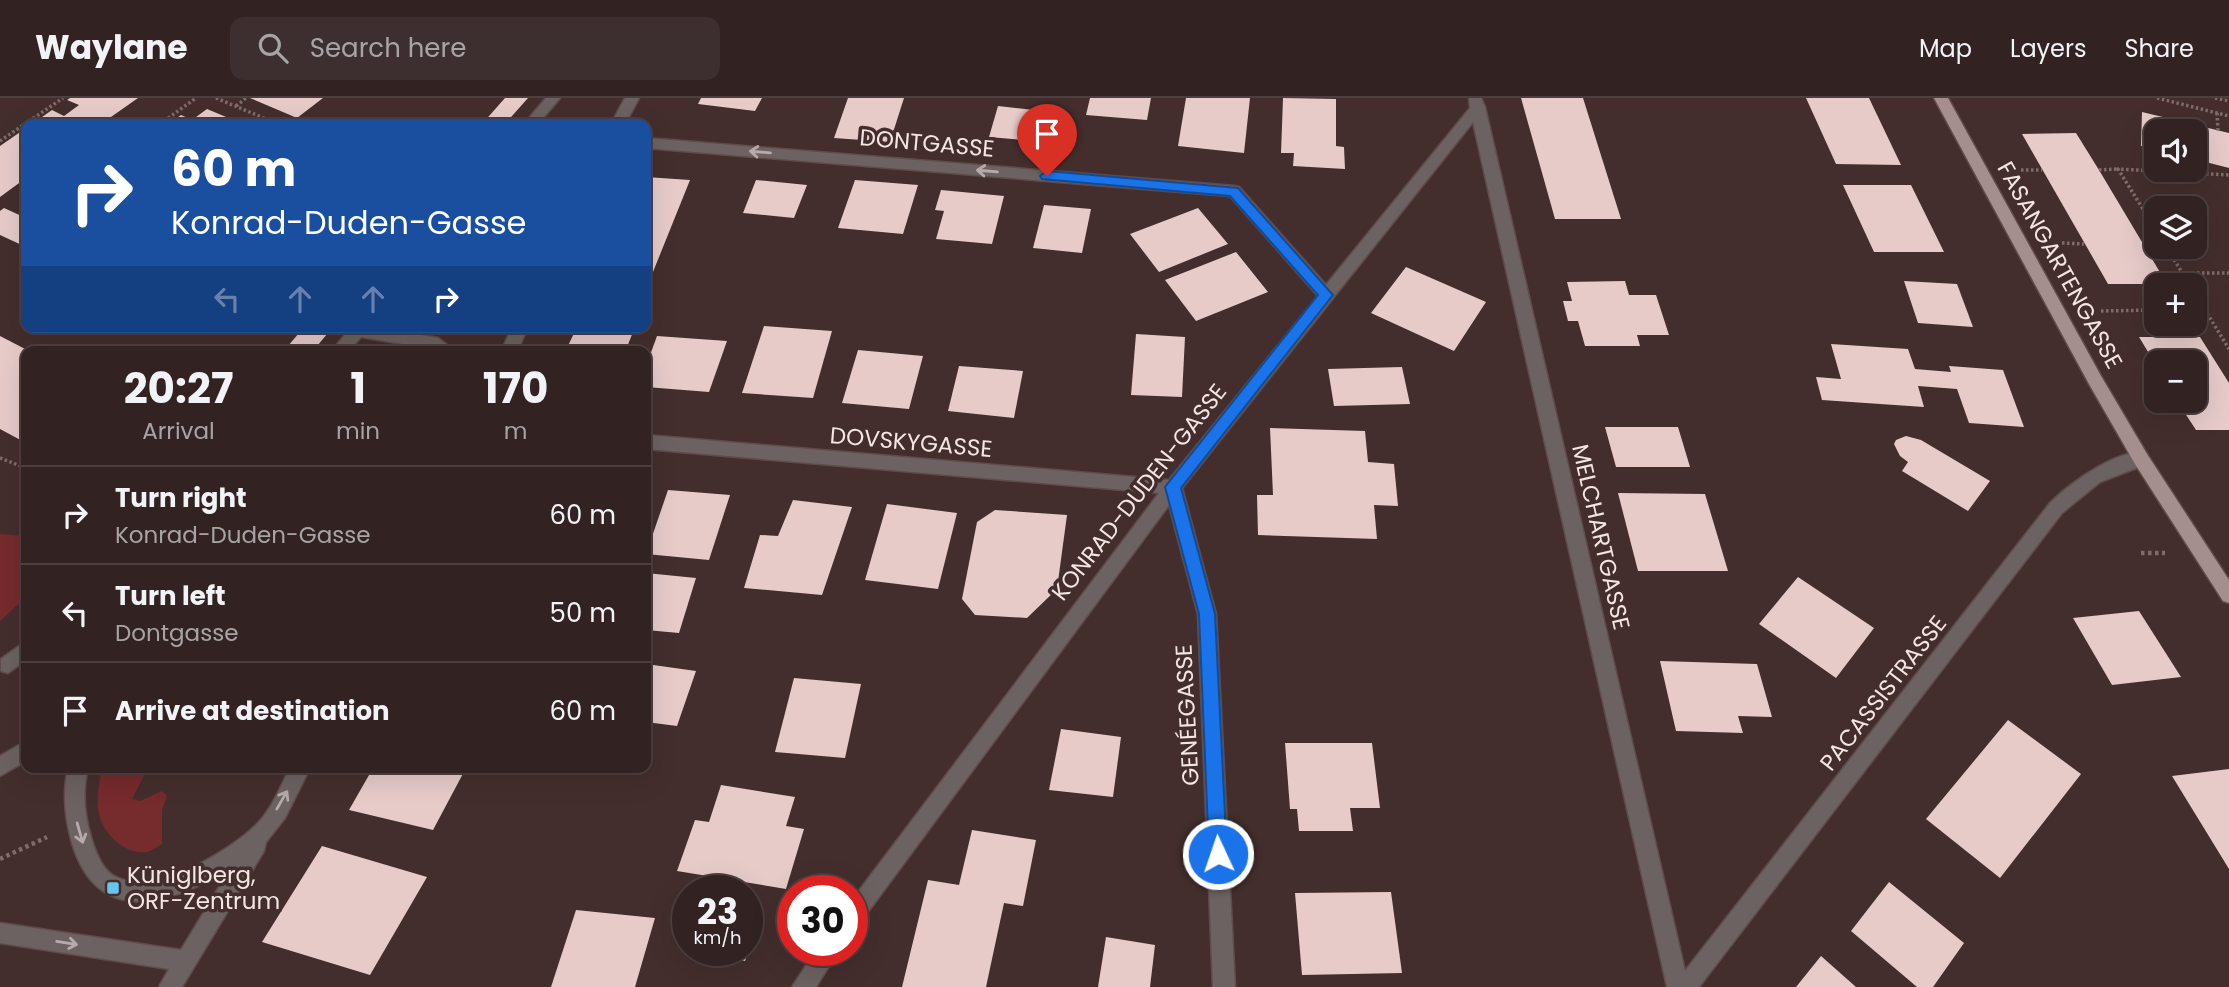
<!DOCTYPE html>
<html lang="en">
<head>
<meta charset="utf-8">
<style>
	:root { --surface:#322222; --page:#3d2f2f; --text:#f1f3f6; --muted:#a8a4a5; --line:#4d3f40 }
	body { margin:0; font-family:Poppins,sans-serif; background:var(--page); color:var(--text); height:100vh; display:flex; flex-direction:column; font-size:26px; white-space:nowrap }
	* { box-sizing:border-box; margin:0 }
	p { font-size:23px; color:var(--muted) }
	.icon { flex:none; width:38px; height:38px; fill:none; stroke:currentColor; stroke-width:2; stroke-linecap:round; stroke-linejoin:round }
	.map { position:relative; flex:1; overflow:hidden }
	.drawer { position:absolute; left:21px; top:248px; width:630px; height:427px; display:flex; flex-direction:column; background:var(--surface); border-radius:14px; box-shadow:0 7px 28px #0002,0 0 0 2px var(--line) }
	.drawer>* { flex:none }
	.top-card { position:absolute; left:21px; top:21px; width:630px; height:214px; border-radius:14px; box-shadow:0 7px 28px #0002,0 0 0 2px var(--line); background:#1a4fa0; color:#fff; overflow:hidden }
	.controls { position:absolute; left:2144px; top:21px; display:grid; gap:14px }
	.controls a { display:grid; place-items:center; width:63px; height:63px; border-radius:14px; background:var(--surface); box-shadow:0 7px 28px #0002,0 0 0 2px var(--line); font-size:35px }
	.speed { position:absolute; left:672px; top:777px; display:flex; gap:14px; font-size:35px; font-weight:700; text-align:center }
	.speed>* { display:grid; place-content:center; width:91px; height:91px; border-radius:50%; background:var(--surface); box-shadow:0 7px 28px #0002,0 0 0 2px var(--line); line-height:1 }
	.speed small { font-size:18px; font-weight:400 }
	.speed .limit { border:10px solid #d22; background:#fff; color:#111 }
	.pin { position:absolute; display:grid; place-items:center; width:60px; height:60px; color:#fff; margin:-72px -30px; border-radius:50% 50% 50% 0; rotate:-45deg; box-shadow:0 0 7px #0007 }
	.pin .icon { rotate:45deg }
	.me { position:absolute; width:77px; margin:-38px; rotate:357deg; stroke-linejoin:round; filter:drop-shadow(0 0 5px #0008) }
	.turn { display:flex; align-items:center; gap:24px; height:147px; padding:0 35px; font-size:32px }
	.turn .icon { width:91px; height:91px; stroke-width:2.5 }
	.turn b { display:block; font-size:49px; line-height:60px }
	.lanes { display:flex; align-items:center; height:66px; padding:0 35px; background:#0003; justify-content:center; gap:35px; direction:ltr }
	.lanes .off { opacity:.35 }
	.eta { display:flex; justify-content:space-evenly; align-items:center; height:119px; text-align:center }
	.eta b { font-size:42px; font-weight:700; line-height:49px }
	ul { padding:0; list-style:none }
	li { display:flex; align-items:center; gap:21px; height:98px; padding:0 35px; border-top:2px solid var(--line) }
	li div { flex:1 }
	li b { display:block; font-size:26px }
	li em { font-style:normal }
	header { display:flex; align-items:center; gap:42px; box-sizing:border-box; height:98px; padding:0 35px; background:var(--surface); border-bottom:2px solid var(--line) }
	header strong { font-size:33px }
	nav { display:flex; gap:38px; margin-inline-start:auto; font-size:24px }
	.search { width:490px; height:63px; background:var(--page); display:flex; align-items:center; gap:18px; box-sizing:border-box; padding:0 24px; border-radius:14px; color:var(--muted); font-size:26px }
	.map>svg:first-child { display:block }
</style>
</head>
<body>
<header>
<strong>Waylane</strong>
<div class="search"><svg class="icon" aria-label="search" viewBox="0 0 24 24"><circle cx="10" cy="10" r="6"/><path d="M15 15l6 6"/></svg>Search here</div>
<nav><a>Map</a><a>Layers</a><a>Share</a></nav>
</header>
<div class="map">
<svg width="2229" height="889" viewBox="0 0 2229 889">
	<rect width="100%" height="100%" fill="#432e2d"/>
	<!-- green -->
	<g fill="#762b2d">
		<path d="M0 436 26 438V499L0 523Z"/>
		<path d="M102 670H148L132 701 140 703 162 693 167 698 162 712V746C157 749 151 753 147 754 127 757 106 739 100 720 95 704 99 686 102 670Z"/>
	</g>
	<!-- building -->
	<g fill="#e6cbc9">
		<path d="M70 0H138L101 26H32L52 12 64 18 79 7 67 2Z"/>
		<path d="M250 0H323L297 20Z"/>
		<path d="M505 0H528L505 26H482Z"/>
		<path d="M701 0H762L755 13 698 6Z"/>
		<path d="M848 0H904L890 44 834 40Z"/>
		<path d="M1090 0H1151L1147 22 1086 17Z"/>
		<path d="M1186 0H1250L1244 55 1178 48Z"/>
		<path d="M1283 0 1336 1V48L1344 49 1345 71 1293 68 1294 55H1281Z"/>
		<path d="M1521 0H1583L1621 121H1555Z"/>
		<path d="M1806 0H1869L1901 67 1836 66Z"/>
		<path d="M998 8 1052 14 1045 44 989 39Z"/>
		<path d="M207 11 243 26H168L181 17 192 22Z"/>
		<path d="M2142 14 2229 35V70L2194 61V33H2156V51L2141 48Z"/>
		<path d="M26 30V80L0 99V48Z"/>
		<path d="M2076 35 2099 72 2167 186H2108L2022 36Z"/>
		<path d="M646 79 690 82 653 174 646 173Z"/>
		<path d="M756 82 807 87 794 120 743 115Z"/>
		<path d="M855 82 918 87 903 136 838 130Z"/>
		<path d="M1843 87H1911L1944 154H1874Z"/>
		<path d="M941 92 1004 98 992 146 936 141 944 113 935 112Z"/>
		<path d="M1044 107 1091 111 1082 155 1033 150Z"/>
		<path d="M4 110 26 120V149L0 137V113Z"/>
		<path d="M1198 110 1228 146 1159 174 1130 136Z"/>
		<path d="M1236 154 1268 194 1196 223 1165 182Z"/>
		<path d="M1406 169 1486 204 1454 253 1371 215Z"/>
		<path d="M1625 183 1629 197H1656L1669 237H1637L1640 248H1585L1578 223H1568L1563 203H1572L1567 184Z"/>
		<path d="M1904 183 1957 186 1973 229 1918 225Z"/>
		<path d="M764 228 832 233 813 300 742 295Z"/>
		<path d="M304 229H333L312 254H283Z"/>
		<path d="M577 229H635L625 254H565Z"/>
		<path d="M1136 236 1185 239 1182 299 1131 297Z"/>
		<path d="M0 238 31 254H26V345L0 331Z"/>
		<path d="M657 238 727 243 709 294 646 289V268Z"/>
		<path d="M2139 239H2200L2229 285V332H2196L2177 303H2194V264H2156V267Z"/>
		<path d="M1831 246 1908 251 1915 271 1951 274 1949 268 2003 272 2024 329 1969 325 1957 291 1918 288 1924 309 1822 302 1816 279 1841 281Z"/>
		<path d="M858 252 923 258 909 311 842 305Z"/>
		<path d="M959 268 1023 273 1014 320 948 313Z"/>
		<path d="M1402 269 1410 306 1334 308 1328 271Z"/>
		<path d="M1605 329H1678L1690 369H1616Z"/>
		<path d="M1270 330 1365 333 1368 364 1394 366 1398 408 1374 407 1377 441 1258 437 1257 397H1273Z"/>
		<path d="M1906 338 1921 342 1990 383 1968 413 1902 373 1908 364 1900 358 1894 346 1896 342Z"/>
		<path d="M668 392 730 397 709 462 646 456Z"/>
		<path d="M1618 395 1705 396 1728 473H1638Z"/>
		<path d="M793 402 852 409 822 497 744 490 760 437 778 438Z"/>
		<path d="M887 406 957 415 938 491 865 482Z"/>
		<path d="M995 412 1067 417 1057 491 1027 520 975 517 962 501 977 424Z"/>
		<path d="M646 475 696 480 679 535 646 532Z"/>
		<path d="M1798 479 1874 530 1836 580 1759 526Z"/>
		<path d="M2139 513 2181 579 2112 587 2073 520Z"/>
		<path d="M1660 563 1757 566 1772 619 1738 618 1743 635 1676 633Z"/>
		<path d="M646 566 696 573 677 628 646 624Z"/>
		<path d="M794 580 861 586 845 660 775 654Z"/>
		<path d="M2008 622 2081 676 2000 780 1926 721Z"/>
		<path d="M1061 631 1121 639 1113 699 1049 692Z"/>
		<path d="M1285 645H1372L1380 710H1350L1353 733H1299L1297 711H1290Z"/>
		<path d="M373 670H466L433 732 349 712Z"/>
		<path d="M2229 671V771L2172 678Z"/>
		<path d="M721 687 795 699 786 728 804 731 786 791 677 773 695 722 709 724Z"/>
		<path d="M972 732 1036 742 1023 808 1004 805 986 889H902L928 782 959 787Z"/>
		<path d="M322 748 427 779 370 877 262 844Z"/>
		<path d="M1889 784 1964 845 1933 889H1917L1851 833Z"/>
		<path d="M1391 794 1402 875 1302 877 1295 795Z"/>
		<path d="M576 812 655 820 635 889H551Z"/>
		<path d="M747 828 757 830 745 863 705 853 747 852Z"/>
		<path d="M1106 839 1155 847 1150 889H1098Z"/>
		<path d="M1821 858 1856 889H1796Z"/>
	</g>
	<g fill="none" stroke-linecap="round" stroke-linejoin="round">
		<defs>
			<g id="minor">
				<path d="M546 0H560L538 26H524Z"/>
				<path d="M625 0H639L625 26H611Z"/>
				<path d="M1469 0H1481L1485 9 1685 873 2050 405C2068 387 2121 347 2147 356L2149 361 2147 366 2100 384 2062 415 1699 889H1667L1473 24 1182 390 1216 516 1235 889H1213L1198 516 1169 407 859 826 852 829V802L1159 395 646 351V337L1169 382 1318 198 1230 98 646 50V40L1234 88 1239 89 1326 187 1470 10Z"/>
				<path d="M351 229H375L438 240 446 246 438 252 361 239 348 254H331Z"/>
				<path d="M512 229H528L517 254H501Z"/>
				<path d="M26 543V562L8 575 1 573V561Z"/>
				<path d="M26 643V663L0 678V658Z"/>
				<path d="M68 670H88C82 694 84 716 91 739 95 753 102 773 116 779 156 798 230 753 257 726 272 711 280 689 290 670H310L285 720 266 744 264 753 182 889H159L169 871 0 845V825L181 852 230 771C172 806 98 831 72 745 65 720 62 696 68 670Z"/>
				<path d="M816 852H839L816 889H792Z"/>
			</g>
			<path id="major" d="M1934 0H1948L2101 278 2147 356 2229 482V505L2223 503 2135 366 2089 286Z"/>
		</defs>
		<!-- minor casing -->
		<use href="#minor" stroke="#5f4b4a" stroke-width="3"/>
		<!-- major casing -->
		<use href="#major" stroke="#5f4b4a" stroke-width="3"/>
		<!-- path-far1 -->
		<g stroke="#7e6c6b" stroke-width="3.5" stroke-dasharray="2.5 2.5" stroke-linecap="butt">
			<path d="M216 0 278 26"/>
			<path d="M2157 0 2229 18"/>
			<path d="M2215 0 2229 3"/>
			<path d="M236 8 246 0"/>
			<path d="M2217 15 2218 33"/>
			<path d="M160 26 196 0"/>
			<path d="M0 43 63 0"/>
			<path d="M2021 72H2042"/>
			<path d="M2099 72 2118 71"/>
			<path d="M2156 132 2118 71 2229 77"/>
			<path d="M2062 145 2084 146"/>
			<path d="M2142 145H2156"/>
			<path d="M2166 149 2190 187"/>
			<path d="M2182 175H2229"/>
			<path d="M2194 194 2229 251"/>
			<path d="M2101 213 2156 212"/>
			<path d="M2194 213H2206"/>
			<path d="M2144 287 2156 286"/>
			<path d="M0 360 26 370"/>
		</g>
		<!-- path -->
		<g stroke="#7e6c6b" stroke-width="4.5" stroke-dasharray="3.5 3.5" stroke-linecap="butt">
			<path d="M2141 455H2165"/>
			<path d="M0 761 47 739"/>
		</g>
		<!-- minor -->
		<use href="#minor" fill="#6d6262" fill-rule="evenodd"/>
		<!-- major -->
		<use href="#major" fill="#a58f8e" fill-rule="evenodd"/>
	</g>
	<!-- one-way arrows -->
	<defs><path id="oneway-shaft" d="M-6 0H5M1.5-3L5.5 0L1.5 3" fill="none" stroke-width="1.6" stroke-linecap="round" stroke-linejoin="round" transform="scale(1.75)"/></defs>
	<g stroke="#b7abaa">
		<use href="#oneway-shaft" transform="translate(760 54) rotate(-175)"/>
		<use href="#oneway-shaft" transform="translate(987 73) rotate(-175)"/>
		<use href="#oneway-shaft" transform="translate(282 702) rotate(-60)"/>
		<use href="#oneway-shaft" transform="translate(80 735) rotate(74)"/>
		<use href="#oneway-shaft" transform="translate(67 845) rotate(9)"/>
	</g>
	<!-- route -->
	<path fill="#1a73e8" stroke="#114b97" stroke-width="2" d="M1047 73 1238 90 1333 197 1181 390 1215 516 1227 756 1225 762 1218 765 1212 762 1209 756 1199 516 1165 389 1318 197 1230 98 1042 81 1040 78Z"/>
	<!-- markers -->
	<rect fill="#68c4f0" stroke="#432e2d" stroke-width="2.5" x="106" y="783" width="14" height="14" rx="3.5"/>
	<g text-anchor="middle" stroke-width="7" stroke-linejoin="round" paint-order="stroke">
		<!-- street labels -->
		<g font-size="23" fill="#f4e6e5" stroke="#432e2d">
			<text transform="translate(927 45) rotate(5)" y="8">DONTGASSE</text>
			<text transform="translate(2060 167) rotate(61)" y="8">FASANGARTENGASSE</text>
			<text transform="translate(911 344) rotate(5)" y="8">DOVSKYGASSE</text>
			<text transform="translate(1139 394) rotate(-52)" y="8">KONRAD-DUDEN-GASSE</text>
			<text transform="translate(1601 439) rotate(77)" y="8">MELCHARTGASSE</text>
			<text transform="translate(1883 595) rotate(-52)" y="8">PACASSISTRASSE</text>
			<text transform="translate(1187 617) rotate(-93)" y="8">GENÉEGASSE</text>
		</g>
		<!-- poi labels -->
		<g font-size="23" fill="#f4e6e5" stroke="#432e2d" text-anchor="start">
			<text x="127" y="785">Küniglberg,<tspan x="127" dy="26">ORF-Zentrum</tspan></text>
		</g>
	</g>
</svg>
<div class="controls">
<a><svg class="icon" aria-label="sound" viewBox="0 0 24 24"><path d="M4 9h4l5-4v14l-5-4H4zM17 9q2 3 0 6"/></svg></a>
<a><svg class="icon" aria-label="layers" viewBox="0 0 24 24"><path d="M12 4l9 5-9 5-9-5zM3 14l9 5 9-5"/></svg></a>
<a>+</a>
<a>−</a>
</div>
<div class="speed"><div>23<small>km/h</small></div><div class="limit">30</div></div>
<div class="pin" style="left:1047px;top:78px;background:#d93025"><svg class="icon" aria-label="arrive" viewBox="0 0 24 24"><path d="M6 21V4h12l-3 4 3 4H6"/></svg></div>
<svg class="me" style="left:1218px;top:756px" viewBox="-20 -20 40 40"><circle r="17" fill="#1a73e8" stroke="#fff" stroke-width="3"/><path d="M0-11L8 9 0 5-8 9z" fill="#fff"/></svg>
<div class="top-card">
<div class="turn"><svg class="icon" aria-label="right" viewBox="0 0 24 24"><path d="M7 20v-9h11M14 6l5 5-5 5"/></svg><div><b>60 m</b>Konrad-Duden-Gasse</div></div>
<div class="lanes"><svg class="icon off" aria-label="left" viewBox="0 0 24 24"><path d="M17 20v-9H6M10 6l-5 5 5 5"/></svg><svg class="icon off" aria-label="ahead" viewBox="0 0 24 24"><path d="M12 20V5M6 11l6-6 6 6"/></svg><svg class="icon off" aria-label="ahead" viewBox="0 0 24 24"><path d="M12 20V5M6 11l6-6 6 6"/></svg><svg class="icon" aria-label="right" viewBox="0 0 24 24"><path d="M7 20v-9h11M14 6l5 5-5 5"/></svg></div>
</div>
<section class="drawer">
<div class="eta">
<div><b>20:27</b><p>Arrival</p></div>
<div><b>1</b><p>min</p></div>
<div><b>170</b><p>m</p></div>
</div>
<ul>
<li><svg class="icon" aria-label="right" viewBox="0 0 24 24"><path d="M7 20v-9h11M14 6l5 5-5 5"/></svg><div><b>Turn right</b><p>Konrad-Duden-Gasse</p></div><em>60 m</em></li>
<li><svg class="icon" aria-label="left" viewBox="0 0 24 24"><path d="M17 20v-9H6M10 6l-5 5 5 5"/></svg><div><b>Turn left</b><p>Dontgasse</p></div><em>50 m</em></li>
<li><svg class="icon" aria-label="arrive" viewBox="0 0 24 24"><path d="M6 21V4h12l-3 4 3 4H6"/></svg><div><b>Arrive at destination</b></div><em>60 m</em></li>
</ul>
</section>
</div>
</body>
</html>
